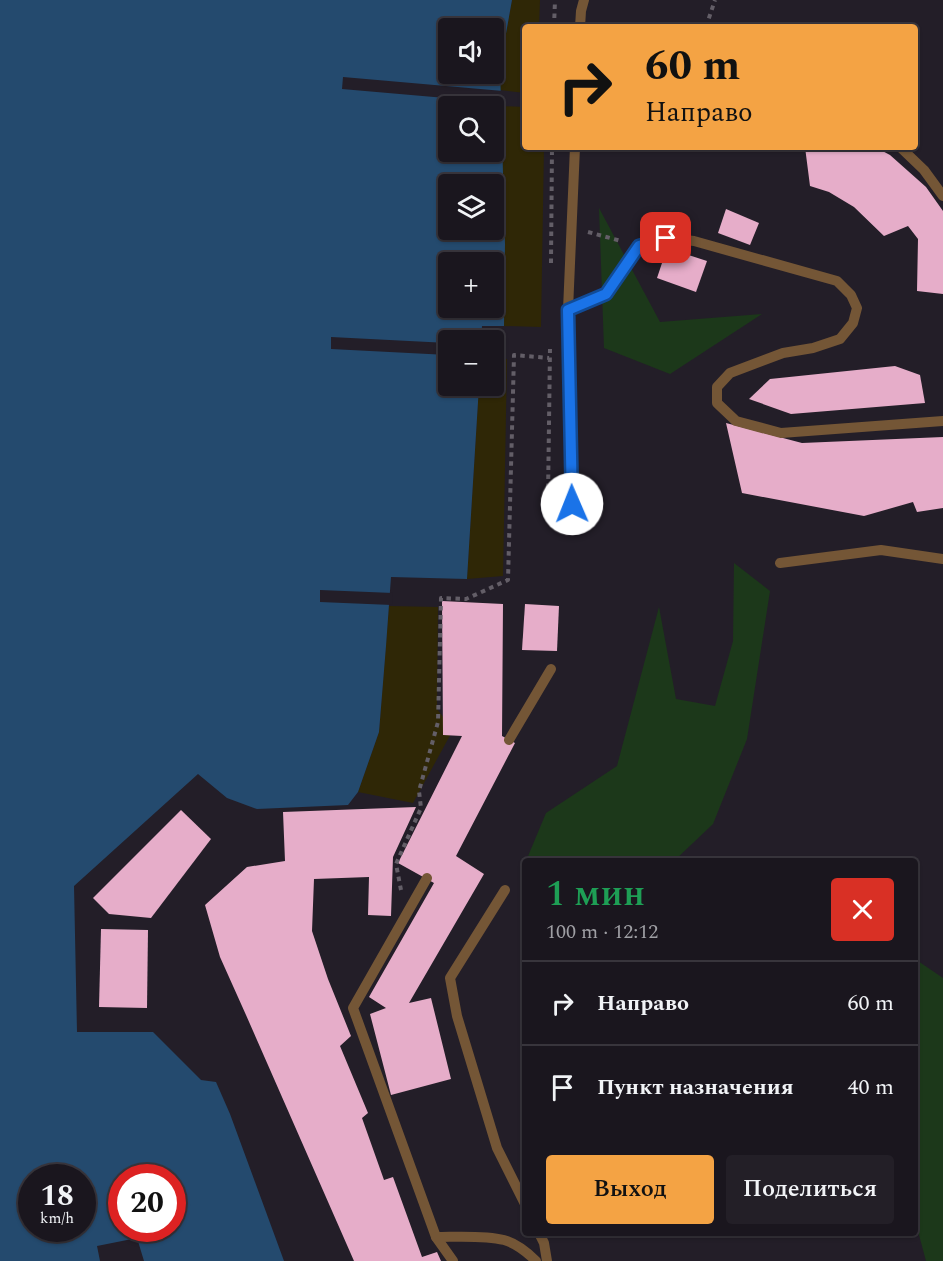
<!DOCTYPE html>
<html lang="ru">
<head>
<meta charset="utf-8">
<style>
	:root { --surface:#1a161e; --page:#231f27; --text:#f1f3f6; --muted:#9f9fa4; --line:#38353c; --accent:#f4a344 }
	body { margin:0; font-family:Spectral,serif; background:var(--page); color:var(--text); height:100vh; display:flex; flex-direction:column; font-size:22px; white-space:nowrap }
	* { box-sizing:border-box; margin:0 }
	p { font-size:20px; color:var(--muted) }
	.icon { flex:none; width:33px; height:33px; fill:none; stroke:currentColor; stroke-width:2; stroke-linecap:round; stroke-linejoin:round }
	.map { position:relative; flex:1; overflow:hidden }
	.details { position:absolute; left:522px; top:858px; width:396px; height:378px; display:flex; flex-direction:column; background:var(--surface); border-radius:6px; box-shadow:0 2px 4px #0004,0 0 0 2px var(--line) }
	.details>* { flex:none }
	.hud { position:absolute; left:522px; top:24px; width:396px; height:126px; border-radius:6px; box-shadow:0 2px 4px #0004,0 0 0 2px var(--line); background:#f4a344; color:#111; overflow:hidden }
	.controls { position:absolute; left:438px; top:18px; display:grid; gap:12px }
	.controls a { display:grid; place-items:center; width:66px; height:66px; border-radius:6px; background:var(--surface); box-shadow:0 2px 4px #0004,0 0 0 2px var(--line); font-size:30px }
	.speed { position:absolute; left:18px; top:1164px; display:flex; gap:12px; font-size:30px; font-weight:700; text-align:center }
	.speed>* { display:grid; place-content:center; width:78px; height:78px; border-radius:50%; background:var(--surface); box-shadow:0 2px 4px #0004,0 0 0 2px var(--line); line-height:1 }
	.speed small { font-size:15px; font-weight:400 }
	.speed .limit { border:9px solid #d22; background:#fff; color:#111 }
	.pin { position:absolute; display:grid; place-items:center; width:51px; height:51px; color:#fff; margin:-26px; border-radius:12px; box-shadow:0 3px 9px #0006 }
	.me { position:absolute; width:66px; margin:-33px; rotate:359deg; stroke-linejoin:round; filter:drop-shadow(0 0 4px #0008) }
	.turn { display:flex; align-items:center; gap:21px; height:126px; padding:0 24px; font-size:27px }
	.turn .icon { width:78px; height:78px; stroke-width:2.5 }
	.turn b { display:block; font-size:42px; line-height:51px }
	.round { display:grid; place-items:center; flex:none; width:63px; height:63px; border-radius:6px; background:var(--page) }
	.head { display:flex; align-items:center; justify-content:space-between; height:102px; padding:0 24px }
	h1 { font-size:36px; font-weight:600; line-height:45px; color:#1e9e55 }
	.action { display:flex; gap:12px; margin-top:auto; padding:12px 24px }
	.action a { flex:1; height:69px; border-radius:6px; background:var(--accent); color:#111; font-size:24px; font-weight:600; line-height:69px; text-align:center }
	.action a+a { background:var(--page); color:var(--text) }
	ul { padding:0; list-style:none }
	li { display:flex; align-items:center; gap:18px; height:84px; padding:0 24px; border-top:2px solid var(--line) }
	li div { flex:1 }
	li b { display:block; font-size:22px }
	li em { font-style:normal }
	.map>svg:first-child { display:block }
</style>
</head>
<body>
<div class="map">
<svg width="943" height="1261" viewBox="0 0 943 1261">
	<rect width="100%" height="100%" fill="#231e28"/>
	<!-- green -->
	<g fill="#1c381a">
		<path d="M599 208 660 322 762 314 670 374 604 348Z"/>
		<path d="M734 563 770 591 747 739 713 824 674 861H526L546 813 617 766 659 607 676 699 715 706 733 641Z"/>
		<path d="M915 959 943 978V1261H926L915 1220Z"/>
	</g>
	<!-- sand -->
	<g fill="#2f2706">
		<path d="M512 0H540L539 27H525V93L500 90V67Z"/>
		<path d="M501 106 525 107V147H544L541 327 504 326Z"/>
		<path d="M494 358 507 359 503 576 467 579 479 386H494Z"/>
		<path d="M389 606 438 607 437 709 453 730 413 803 358 792 379 732Z"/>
	</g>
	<!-- water -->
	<path fill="#244a6e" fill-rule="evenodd" d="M0 0H512L500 67 505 244 504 326H482L481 340H448V386H479L467 579 391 577 386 646 379 732 358 792 348 805 257 809 227 798 198 774 74 886 77 1032H153L201 1080 216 1082 230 1114 284 1261H144L137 1238 97 1246 100 1261H0ZM448 28H494V74H448ZM448 106H494V152H448ZM448 184H494V230H448ZM448 262H494V308H448ZM32 1178H82V1228H32ZM122 1178H172V1228H122Z"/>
	<!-- pier -->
	<g fill="#231e28">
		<path d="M343 77 503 91V103L342 89Z"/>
		<path d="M331 337 448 343V355L331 349Z"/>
		<path d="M320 590 393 593 392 605 320 602Z"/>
	</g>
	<!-- building -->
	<g fill="#e6adc9">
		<path d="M805 147H875L890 155 926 187 943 211V294L917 291 918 239 908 226 884 236 854 207 829 192 810 186Z"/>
		<path d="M726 209 759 223 750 245 718 233Z"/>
		<path d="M667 248 707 261 696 292 657 278Z"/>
		<path d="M895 366 920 375 925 403 791 414 749 399 770 379Z"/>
		<path d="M726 423 802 443 943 437V508L917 512 913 502 864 516 742 493Z"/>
		<path d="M442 601 503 604 502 736 515 743 456 856 484 874 409 1003 431 998 451 1079 391 1095 370 1014 386 1008 369 997 434 883 398 863 462 736 443 735Z"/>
		<path d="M525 604 559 606 557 651 522 650Z"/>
		<path d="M416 807 393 857 391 916 368 915 369 877 314 879 312 931 328 979 351 1036 340 1046 368 1113 362 1118 384 1180 393 1177 422 1257 437 1252 441 1261H354L246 1015 220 957 205 905 247 867 285 861 283 812Z"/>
		<path d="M181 810 211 839 151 918 109 914 93 898Z"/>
		<path d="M101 929 148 930 147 1008 99 1007Z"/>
	</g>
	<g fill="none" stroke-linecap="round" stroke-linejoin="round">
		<!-- path -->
		<g stroke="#635e67" stroke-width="4" stroke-dasharray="4.5 4.5" stroke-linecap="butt">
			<path d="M554 27 555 0"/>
			<path d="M706 27 715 0"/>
			<path d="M588 232 621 241"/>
			<path d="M551 263 552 147"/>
			<path d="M548 497 550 349"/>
			<path d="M401 890 396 864 421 808 419 791 438 722 441 598 466 599 508 580 514 355 549 358"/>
		</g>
		<!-- service -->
		<g stroke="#745636" stroke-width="10">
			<path d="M580 27 581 11 584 0"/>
			<path d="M575 147 568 310 606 294 639 246 666 238 694 241 837 281 851 295 857 308 853 323 840 339 813 348 783 353 730 373 717 387V403L736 421 781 433 943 421"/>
			<path d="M900 147 924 170 943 196"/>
			<path d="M568 310 572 504"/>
			<path d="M780 563 881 550 943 559"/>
			<path d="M509 740 551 669"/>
			<path d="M427 878 353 1008 436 1237 453 1261"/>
			<path d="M505 890 450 978 457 1016 497 1148 525 1204"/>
			<path d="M539 1233 544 1243 547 1261"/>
			<path d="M436 1237C456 1237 484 1235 504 1240 515 1243 528 1253 536 1261"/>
		</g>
	</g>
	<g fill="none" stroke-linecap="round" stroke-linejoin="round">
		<defs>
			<path id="route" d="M572 504 568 310 606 294 639 246 666 238"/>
		</defs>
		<!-- route casing -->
		<use href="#route" stroke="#114b97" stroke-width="15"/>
		<!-- route -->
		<use href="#route" stroke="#1a73e8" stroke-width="10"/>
	</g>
</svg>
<div class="controls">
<a><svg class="icon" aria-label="sound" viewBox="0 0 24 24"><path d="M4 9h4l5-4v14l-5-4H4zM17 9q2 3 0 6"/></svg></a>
<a><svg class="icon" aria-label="search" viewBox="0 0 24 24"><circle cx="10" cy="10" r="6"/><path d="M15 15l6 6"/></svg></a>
<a><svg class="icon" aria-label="layers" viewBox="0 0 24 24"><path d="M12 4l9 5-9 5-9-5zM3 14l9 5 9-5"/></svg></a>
<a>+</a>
<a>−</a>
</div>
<div class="speed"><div>18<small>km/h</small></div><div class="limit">20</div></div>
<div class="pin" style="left:666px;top:238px;background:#d93025"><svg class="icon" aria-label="arrive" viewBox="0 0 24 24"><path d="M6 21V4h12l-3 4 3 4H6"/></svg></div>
<svg class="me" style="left:572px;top:504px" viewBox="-20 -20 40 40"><circle r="19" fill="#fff"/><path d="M0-13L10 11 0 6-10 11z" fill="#1a73e8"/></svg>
<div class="hud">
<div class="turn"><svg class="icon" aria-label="right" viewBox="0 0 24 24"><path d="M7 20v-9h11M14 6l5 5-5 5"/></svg><div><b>60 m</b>Направо</div></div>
</div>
<section class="details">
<div class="head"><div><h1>1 мин</h1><p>100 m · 12:12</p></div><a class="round" style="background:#d93025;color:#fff"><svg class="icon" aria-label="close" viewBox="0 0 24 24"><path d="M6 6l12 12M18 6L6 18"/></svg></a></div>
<ul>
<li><svg class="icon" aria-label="right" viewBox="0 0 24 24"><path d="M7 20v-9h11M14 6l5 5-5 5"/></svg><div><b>Направо</b></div><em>60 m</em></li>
<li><svg class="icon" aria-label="arrive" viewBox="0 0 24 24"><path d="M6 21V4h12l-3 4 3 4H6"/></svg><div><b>Пункт назначения</b></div><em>40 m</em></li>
</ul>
<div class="action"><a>Выход</a><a>Поделиться</a></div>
</section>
</div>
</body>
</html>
